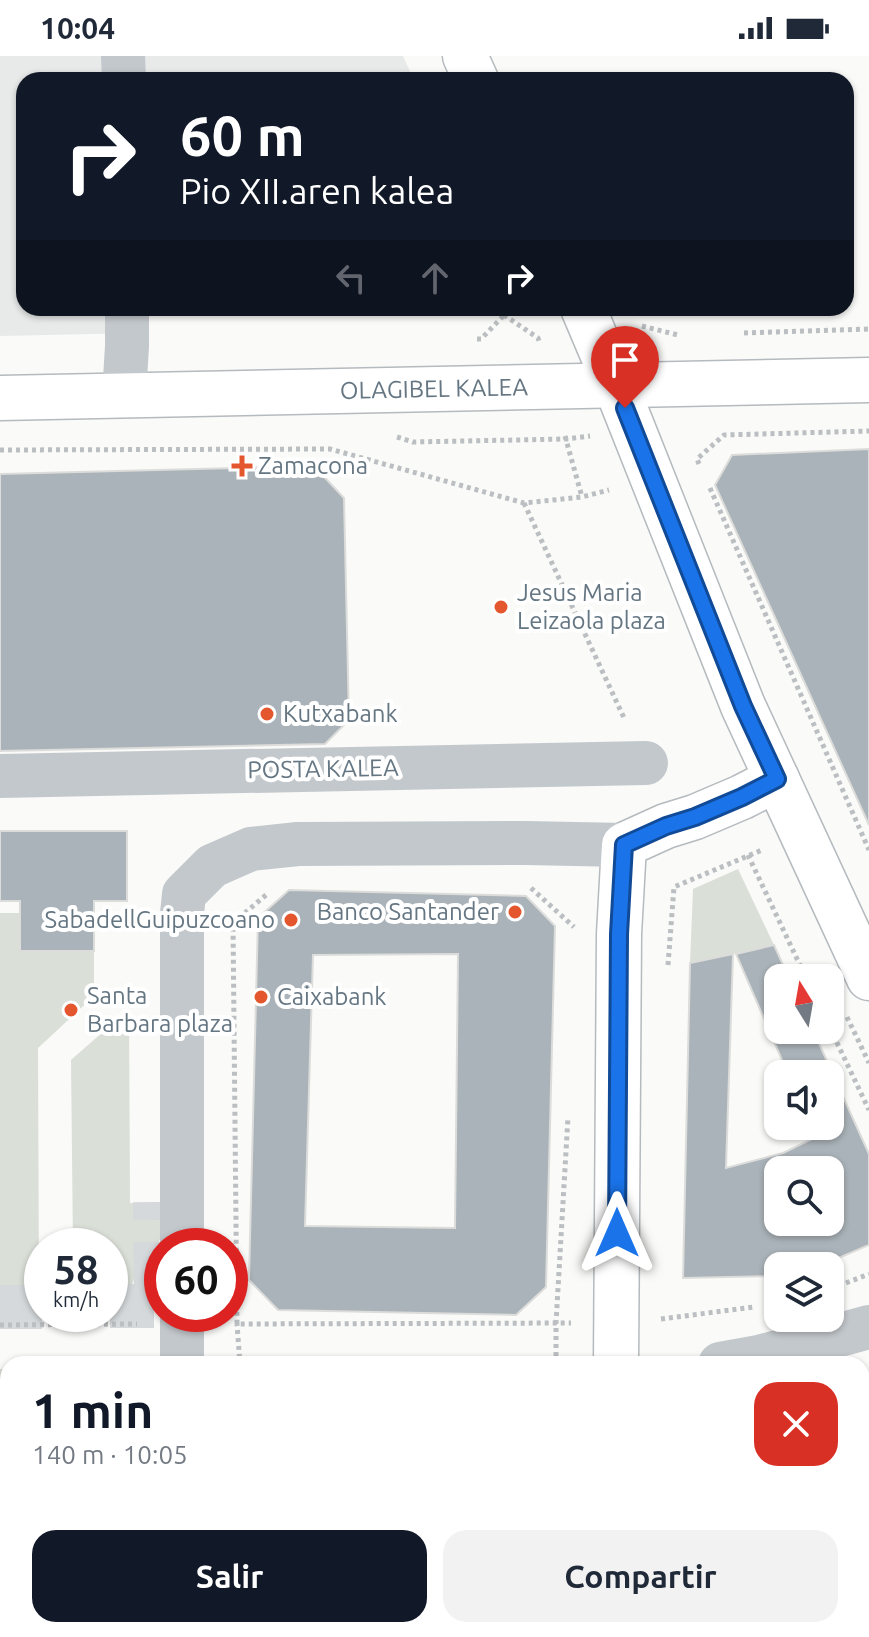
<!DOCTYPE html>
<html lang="es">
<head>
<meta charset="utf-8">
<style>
	:root { --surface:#fff; --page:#f2f2f3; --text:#1f2937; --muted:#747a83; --accent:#111827 }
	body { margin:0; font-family:Ubuntu,sans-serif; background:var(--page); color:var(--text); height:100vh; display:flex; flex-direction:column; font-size:30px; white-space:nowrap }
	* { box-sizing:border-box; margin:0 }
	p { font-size:26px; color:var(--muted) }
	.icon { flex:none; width:44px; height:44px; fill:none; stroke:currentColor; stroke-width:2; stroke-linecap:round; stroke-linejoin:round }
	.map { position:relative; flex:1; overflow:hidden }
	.details { position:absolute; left:0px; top:1300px; width:870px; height:282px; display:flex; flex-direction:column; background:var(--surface); border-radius:24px 24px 0 0; box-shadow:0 2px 6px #0004 }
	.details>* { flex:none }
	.top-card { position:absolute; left:16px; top:16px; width:838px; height:244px; border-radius:24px; box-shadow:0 2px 6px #0004; background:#111827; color:#fff; overflow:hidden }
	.needle { width:52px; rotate:349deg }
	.controls { position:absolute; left:764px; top:908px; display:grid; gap:16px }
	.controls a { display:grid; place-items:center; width:80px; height:80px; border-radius:16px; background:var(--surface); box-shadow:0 2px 6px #0004; font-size:40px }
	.speed { position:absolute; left:24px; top:1172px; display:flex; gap:16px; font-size:40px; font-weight:700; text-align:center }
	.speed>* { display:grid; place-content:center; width:104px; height:104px; border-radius:50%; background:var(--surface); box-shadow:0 2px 6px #0004; line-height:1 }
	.speed small { font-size:20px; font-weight:400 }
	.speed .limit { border:12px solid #d22; background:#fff; color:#111 }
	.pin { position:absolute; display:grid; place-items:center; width:68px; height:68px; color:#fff; margin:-82px -34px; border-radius:50% 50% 50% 0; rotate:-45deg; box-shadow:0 0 8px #0007 }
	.pin .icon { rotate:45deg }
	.me { position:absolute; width:88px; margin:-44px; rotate:0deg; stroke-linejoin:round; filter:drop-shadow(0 0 6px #0008) }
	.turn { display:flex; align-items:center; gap:28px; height:168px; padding:0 32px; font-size:36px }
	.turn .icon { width:104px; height:104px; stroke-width:2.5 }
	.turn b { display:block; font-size:56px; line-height:68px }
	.lanes { display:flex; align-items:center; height:76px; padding:0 32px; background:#0003; justify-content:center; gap:40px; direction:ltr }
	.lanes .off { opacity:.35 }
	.round { display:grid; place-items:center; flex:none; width:84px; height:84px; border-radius:24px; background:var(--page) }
	.overview { display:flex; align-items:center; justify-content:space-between; height:136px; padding:0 32px }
	h1 { font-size:48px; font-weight:700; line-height:60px; color:var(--accent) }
	.button { display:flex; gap:16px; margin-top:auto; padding:16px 32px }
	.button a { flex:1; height:92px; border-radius:24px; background:var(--accent); color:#fff; font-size:32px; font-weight:700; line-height:92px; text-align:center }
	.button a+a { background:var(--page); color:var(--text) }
	.status { display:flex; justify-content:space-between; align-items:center; height:56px; padding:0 40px; background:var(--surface); direction:ltr }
	.status svg { height:22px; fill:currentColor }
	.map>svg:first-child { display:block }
</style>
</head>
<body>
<div class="status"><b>10:04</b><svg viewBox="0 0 49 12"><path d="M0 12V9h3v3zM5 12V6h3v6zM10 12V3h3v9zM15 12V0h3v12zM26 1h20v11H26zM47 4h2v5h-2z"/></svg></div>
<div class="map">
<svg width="869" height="1581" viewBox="0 0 869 1581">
	<rect width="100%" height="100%" fill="#fafaf8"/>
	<!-- built -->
	<g fill="#e8e9e9">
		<path d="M0 0H403L414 24H24V252H140L141 277 0 280Z"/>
		<path d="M0 1436H8V1574H134V1581H0Z"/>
	</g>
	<!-- green -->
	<g fill="#dadfd7">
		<path d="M738 813 774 889 690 907 693 833Z"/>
		<path d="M0 857H20V895H94V940L38 992 39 1247 0 1248Z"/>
		<path d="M129 953 130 1147H168L167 1168 156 1191 134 1222 127 1245H110V1190H73L71 1004Z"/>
		<rect x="0" y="1313" width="8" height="70"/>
	</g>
	<!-- building -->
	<g fill="#aab3b9" stroke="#dcdcda" stroke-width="2" fill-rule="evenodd">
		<path d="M869 393V769L715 429 732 399Z"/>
		<path d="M314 410 344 442 349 664 325 688 0 695V418Z"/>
		<path d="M0 775H127V845H94V895H20V845H0Z"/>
		<path d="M289 834 526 840 555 870 546 1231 516 1259 278 1254 249 1224 258 862ZM458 898 455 1172 305 1170 313 899Z"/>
		<path d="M774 889 789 922H778V974H813L869 1098V1189L820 1210H778V1220L683 1222 690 907 733 898 726 1112 783 1097 816 1081 811 1070H830V1018H788L736 898ZM778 1114H830V1166H778Z"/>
	</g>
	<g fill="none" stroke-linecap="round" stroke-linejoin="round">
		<!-- minor-tunnel -->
		<g stroke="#d5d9db" stroke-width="44" stroke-dasharray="44 22" stroke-linecap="butt">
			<path d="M110 1250H156L155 1146"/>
			<path d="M0 1251H42"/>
		</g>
		<defs>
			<g id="major">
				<path d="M465 0 476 24"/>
				<path d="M583 252 616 330 743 650 869 922"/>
				<path id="s1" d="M0 342 869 324"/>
				<path d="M616 1308 619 878 624 789 666 770 695 761 742 741 777 723"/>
				<path d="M608 1581V1574"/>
			</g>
		</defs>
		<!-- major casing -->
		<use href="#major" stroke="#b5babe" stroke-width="47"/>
		<!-- path -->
		<g stroke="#bbbfc2" stroke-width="5" stroke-dasharray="4 4" stroke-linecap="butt">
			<path d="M504 259 538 282 539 285"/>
			<path d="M642 270 678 279"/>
			<path d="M744 277 869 273"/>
			<path d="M477 283H481L511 252"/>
			<path d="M565 380 582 441"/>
			<path d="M397 381 413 386 566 383 590 380"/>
			<path d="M0 394 330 393 524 447 582 441 609 434"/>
			<path d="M699 408 697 403 724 379 869 375"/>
			<path d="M710 432 869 794"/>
			<path d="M524 447 625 664"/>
			<path d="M748 799 806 922"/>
			<path d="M531 832 574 871"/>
			<path d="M266 839 233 867 237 1268 571 1267"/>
			<path d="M668 909 674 831 762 794"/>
			<path d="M847 961 869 1007"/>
			<path d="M830 972 869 1054"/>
			<path d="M846 1227 869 1218"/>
			<path d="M661 1263 754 1251"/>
			<path d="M235 1268H237L240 1308"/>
			<path d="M0 1269 137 1268"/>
			<path d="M556 1308V1267L568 1061"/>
			<path d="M862 1330 869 1328"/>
			<path d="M238 1581V1574"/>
			<path d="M552 1581V1574"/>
			<path d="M661 1581V1574"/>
		</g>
		<!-- minor -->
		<g stroke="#c3c8cc" stroke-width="44">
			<path d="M123 0 124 24"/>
			<path d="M124 339 127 290V252"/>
			<path d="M0 720 646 707"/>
			<path d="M182 1190V858L184 838 212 810 251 793 298 788 526 787 624 789"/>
			<path d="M182 1258V1308"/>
			<path d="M720 1308 759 1301 869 1271"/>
			<path d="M182 1581V1574"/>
		</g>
		<!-- major -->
		<use href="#major" stroke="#fff" stroke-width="44"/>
	</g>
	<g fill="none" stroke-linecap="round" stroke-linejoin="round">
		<defs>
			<path id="route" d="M617 1177 619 878 624 789 666 770 695 761 742 741 777 723 743 650 625 352"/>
		</defs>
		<!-- route casing -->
		<use href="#route" stroke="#114b97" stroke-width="20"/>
		<!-- route -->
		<use href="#route" stroke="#1a73e8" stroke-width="14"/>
	</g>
	<!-- markers -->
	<g fill="#e4572e" stroke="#fff" stroke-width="3">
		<path d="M238 398h8v8h8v8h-8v8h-8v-8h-8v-8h8z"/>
		<circle cx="501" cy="551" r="8"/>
		<circle cx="267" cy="658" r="8"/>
		<circle cx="515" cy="856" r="8"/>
		<circle cx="291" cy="864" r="8"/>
		<circle cx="261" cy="941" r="8"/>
		<circle cx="71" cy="954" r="8"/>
	</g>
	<g text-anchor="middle" stroke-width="8" stroke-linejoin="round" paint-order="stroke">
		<!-- street labels -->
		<g font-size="24" fill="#657683" stroke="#fff">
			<text dy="8" stroke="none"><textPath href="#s1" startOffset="434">OLAGIBEL KALEA</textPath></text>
			<text transform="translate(323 713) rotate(-1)" y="8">POSTA KALEA</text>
		</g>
		<!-- poi labels -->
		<g font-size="24" fill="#657683" stroke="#fff" text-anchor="start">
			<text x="258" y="418">Zamacona</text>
			<text x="517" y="545">Jesus Maria<tspan x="517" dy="28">Leizaola plaza</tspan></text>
			<text x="283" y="666">Kutxabank</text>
			<text x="499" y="864" text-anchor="end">Banco Santander</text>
			<text x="275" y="872" text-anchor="end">SabadellGuipuzcoano</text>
			<text x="87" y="948">Santa<tspan x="87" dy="28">Barbara plaza</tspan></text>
			<text x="277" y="949">Caixabank</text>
		</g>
	</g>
</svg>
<div class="controls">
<a><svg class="needle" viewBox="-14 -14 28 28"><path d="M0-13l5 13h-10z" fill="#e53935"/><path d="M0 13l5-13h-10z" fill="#747a83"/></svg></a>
<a><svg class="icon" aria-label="sound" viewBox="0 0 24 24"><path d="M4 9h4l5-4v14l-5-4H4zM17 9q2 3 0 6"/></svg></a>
<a><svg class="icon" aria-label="search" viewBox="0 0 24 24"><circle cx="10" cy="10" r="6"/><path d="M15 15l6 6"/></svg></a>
<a><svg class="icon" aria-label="layers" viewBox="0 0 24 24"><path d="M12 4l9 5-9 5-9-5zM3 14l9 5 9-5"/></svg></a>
</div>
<div class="speed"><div>58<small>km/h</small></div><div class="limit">60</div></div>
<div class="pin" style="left:625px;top:352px;background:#d93025"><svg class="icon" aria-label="arrive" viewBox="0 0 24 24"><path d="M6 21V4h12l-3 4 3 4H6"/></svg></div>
<svg class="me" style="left:617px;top:1177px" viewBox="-20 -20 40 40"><path d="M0-17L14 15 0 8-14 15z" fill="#1a73e8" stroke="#fff" stroke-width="4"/></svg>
<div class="top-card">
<div class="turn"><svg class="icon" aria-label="right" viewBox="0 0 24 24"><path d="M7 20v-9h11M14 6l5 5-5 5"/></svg><div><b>60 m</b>Pio XII.aren kalea</div></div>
<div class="lanes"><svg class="icon off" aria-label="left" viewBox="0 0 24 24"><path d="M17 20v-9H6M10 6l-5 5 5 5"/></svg><svg class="icon off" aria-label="ahead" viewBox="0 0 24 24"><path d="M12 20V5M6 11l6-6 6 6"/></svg><svg class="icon" aria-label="right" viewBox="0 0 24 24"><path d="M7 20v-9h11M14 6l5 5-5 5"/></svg></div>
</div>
<section class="details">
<div class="overview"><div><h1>1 min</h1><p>140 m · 10:05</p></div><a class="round" style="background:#d93025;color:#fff"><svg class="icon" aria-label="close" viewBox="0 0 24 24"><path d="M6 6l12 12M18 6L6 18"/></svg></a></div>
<div class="button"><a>Salir</a><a>Compartir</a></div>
</section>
</div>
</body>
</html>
